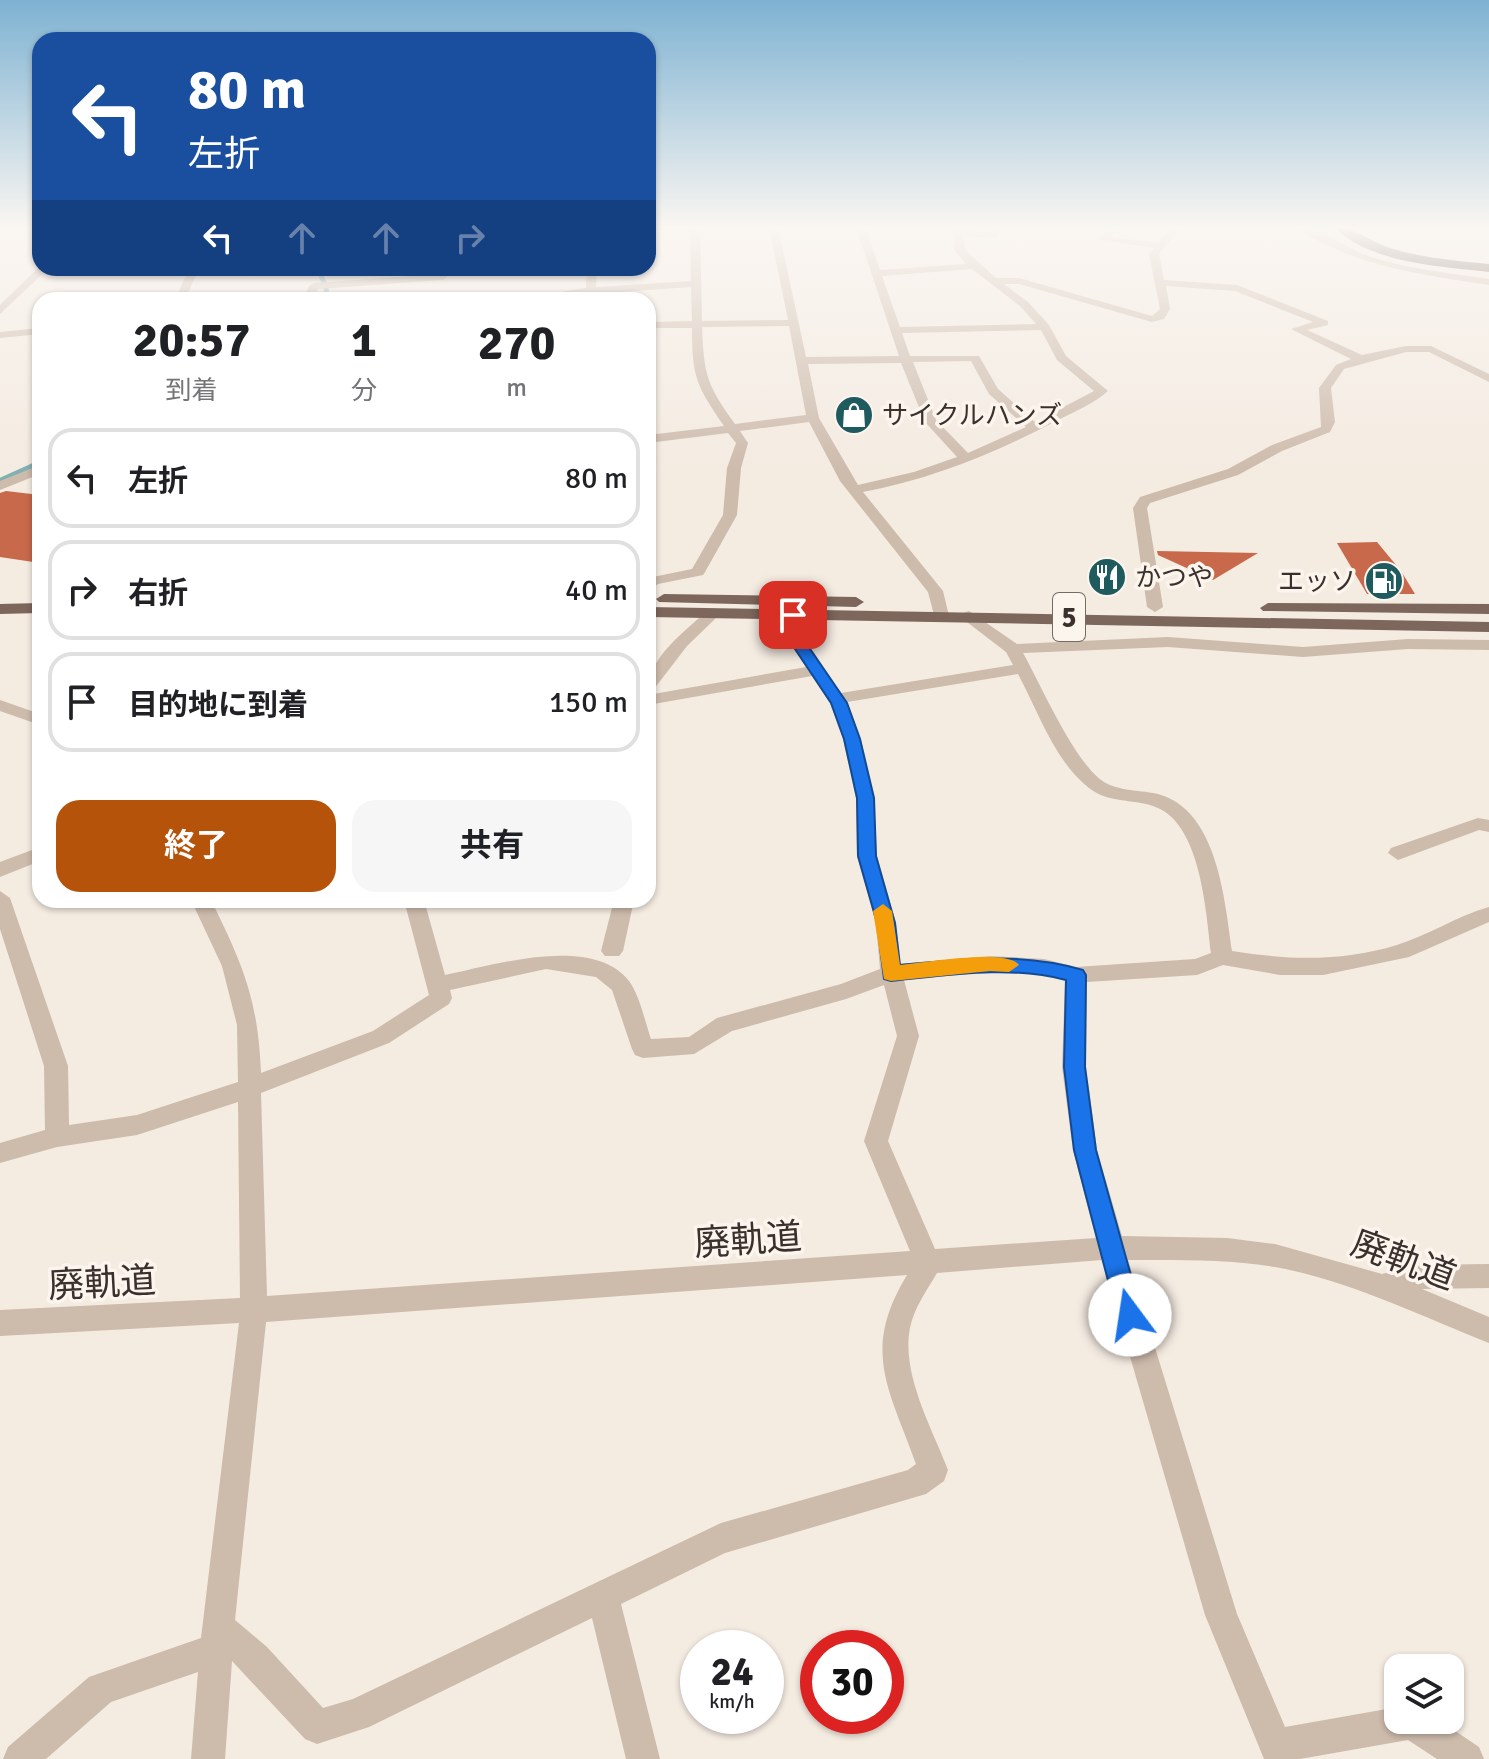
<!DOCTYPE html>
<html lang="ja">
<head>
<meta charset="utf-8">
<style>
	:root { --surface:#fff; --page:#f6f6f6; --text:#202124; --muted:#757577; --line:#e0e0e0; --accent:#b45309 }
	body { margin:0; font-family:Signika,"Noto Sans JP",sans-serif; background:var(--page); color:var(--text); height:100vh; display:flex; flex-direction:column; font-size:30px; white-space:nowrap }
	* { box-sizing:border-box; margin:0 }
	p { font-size:26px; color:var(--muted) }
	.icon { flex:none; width:44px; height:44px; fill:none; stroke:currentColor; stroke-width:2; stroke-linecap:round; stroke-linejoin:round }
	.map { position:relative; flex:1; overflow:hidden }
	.sheet { position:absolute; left:32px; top:292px; width:624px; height:616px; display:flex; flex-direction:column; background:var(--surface); border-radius:24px; box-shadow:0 2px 6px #0004 }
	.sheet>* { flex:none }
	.guide { position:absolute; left:32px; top:32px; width:624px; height:244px; border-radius:24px; box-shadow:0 2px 6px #0004; background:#1a4fa0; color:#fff; overflow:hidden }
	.fabs { position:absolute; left:1384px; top:1654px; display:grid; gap:16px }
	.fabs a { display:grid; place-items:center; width:80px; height:80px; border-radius:16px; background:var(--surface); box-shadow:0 2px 6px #0004; font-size:40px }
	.speed { position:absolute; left:680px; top:1630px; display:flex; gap:16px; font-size:40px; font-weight:700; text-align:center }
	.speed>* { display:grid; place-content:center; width:104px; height:104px; border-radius:50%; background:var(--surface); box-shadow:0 2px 6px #0004; line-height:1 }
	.speed small { font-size:20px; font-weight:400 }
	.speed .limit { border:12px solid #d22; background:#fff; color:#111 }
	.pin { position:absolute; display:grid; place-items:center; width:68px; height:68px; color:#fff; margin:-34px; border-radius:16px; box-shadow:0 4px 12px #0006 }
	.me { position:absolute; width:88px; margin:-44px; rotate:346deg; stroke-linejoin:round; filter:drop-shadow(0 0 6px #0008) }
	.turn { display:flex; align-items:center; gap:28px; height:168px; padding:0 24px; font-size:36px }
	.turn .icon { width:104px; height:104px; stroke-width:2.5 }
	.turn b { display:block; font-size:56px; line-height:68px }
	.lanes { display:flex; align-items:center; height:76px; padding:0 24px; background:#0003; justify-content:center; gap:40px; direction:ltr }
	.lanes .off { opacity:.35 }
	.eta { display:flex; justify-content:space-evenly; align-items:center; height:136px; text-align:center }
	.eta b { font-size:48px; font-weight:700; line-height:56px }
	.primary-button { display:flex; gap:16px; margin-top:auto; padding:16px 24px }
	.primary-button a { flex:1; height:92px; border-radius:24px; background:var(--accent); color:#fff; font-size:32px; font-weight:700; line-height:92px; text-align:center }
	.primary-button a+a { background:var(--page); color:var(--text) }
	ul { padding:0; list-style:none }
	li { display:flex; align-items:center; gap:24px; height:100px; margin:0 16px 12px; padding:0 8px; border:4px solid var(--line); border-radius:24px }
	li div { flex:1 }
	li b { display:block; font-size:30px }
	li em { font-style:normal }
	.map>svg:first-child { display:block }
</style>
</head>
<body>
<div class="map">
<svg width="1489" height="1759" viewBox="0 0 1489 1759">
	<rect width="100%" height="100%" fill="#f4ebe1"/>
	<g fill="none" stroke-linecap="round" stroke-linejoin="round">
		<!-- stream-far1 -->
		<path stroke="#7fb0b2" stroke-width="5" d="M317 268 326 286 327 300"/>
		<!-- stream -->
		<path stroke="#7fb0b2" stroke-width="6" d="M0 481 40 463"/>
	</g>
	<!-- building -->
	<g fill="#c8694b">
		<path d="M6 491 40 495V563L0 557V493Z"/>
		<path d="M1377 542 1401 571 1415 594H1367L1337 543Z"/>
		<path d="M1157 551 1258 553 1213 580 1158 555Z"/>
	</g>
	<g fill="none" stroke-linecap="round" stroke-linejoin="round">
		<!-- minor -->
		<g fill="#cdbbac" fill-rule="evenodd">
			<path d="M648 227H700L702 321 788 320 769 227H778L806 357 899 356 856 227H865L880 270 966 264 955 251 953 227 993 232 995 227H1003L996 238 963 236 965 250 996 278H1019L1152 316 1160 309 1149 254 1154 248 1097 239 1111 227H1121L1110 237 1158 243 1172 227H1181L1159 254 1164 280 1237 285 1328 321V325L1307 330 1362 355 1406 346H1431L1489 374V382L1429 352H1406L1344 369 1331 388 1335 422 1330 432 1282 451 1238 475 1150 503 1147 508 1163 607 1155 612 1147 607 1133 508 1140 497 1228 469 1272 445 1321 427 1319 388 1336 365 1351 359 1291 329 1313 322 1235 291 1166 286 1170 309 1164 319 1152 322 1019 284H1004L1028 302 1049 325 1066 356 1108 391C1095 403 1076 411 1060 419 998 452 933 479 863 492L943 591 949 616 947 619H935L928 592 840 481 809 422 740 431 748 443 741 468 737 515 705 572 703 575 658 584 648 592V578L692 569 723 515 727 468 736 443 728 433 648 443V435L724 426C696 385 692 377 692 328H648V322L692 321 691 287 507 300 586 288 587 268H597L596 287 691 281 690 230 648 231ZM972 269 1020 306 1036 324 900 327 882 276ZM789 326 806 415 735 424C707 385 704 376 702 327ZM1041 330 1057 360 1094 391 1035 422 998 389 979 356H910L902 333ZM971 361 989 394 1026 427 968 453 936 420 913 362ZM901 363 925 422 957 457 914 472 858 485 819 418 808 364Z"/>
			<path d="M1295 227C1322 227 1346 249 1371 257 1409 269 1449 273 1489 279V285C1422 275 1353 266 1295 227Z"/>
			<path d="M40 266 49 268 0 314V305Z"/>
			<path d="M189 268H199L185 300H175Z"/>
			<path d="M448 268H459L443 280 318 289 313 300H303L309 286 314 283 440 274Z"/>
			<path d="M40 328V334L0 338V332Z"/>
			<path d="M40 465V474L0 490V481Z"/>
			<path d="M712 609 717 611V617L687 646 654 689 648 690C648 658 684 632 707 611Z"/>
			<path d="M793 610 801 615 804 640 841 693 1013 665 1006 652 963 619V613L969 611 1017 644 1168 637 1303 647 1408 639 1489 640V650L1408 649 1303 657 1168 647 1023 653C1041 685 1075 764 1104 782 1123 793 1145 789 1164 796 1218 816 1225 902 1232 951 1288 960 1342 962 1397 945 1429 935 1457 916 1489 907V922L1409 957 1323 975H1280L1223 965 1197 975 1087 982 1086 1067 1097 1150 1122 1236 1227 1238 1275 1244 1382 1274 1417 1265 1489 1264V1288L1422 1289 1489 1317V1343C1418 1315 1351 1281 1275 1267 1227 1259 1177 1260 1128 1260L1237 1614 1285 1727 1398 1707V1720H1439L1479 1747 1484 1759H1437L1408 1740 1300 1759H1264L1205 1615 1102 1260 937 1273C927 1290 914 1308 910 1328 901 1374 932 1428 948 1470L944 1481 926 1494 725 1553 621 1604 660 1759H626L592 1618 369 1727 317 1744 305 1739 232 1661 225 1759H191L198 1672 111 1702 46 1759H3L8 1747 89 1677 201 1638 239 1323 0 1336V1310L240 1298 238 1102 137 1135 57 1147 0 1163V1143L45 1130 44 1066 0 929V891L10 898 68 1066 69 1125 137 1115 238 1082 237 1025 222 966 191 900H211C243 965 258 999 261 1073L373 1031 429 995 404 900H424L445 975C494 965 593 934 629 981 640 996 645 1022 651 1039L689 1037 717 1018 841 984 880 969 876 923 857 856 856 798 843 739 830 703 812 676 648 705V695L806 667 788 640 785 615ZM1018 674C1038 711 1055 762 1089 788 1108 803 1132 799 1153 806 1201 821 1206 912 1211 953L1195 959 1076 967 1044 959 990 956 900 964 896 923 877 856 874 798 861 739 847 702ZM546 969 596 977 612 990 632 1049 635 1055 643 1058 694 1054 732 1031 846 999 884 985 897 1036 864 1141 910 1251 267 1296 261 1093 389 1043 449 1004 452 998 450 990ZM990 972 1044 975 1065 980 1062 1067 1073 1150 1096 1238 935 1249 888 1141 919 1036 904 980ZM907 1275C861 1351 889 1388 916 1464L908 1470 721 1523 353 1699 323 1708 267 1647 235 1620 266 1322Z"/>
			<path d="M0 700 40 714V725L0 711Z"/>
			<path d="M1478 818 1489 820V832L1479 830 1398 860 1388 853 1391 848Z"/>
			<path d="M40 847V861L0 877V862Z"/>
			<path d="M614 900H634L623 951 619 956H605L601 951Z"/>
		</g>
		<!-- major -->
		<g fill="#7d675c" fill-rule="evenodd">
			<path d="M664 594 856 597 864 602 856 607 659 602 656 599Z"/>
			<path d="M40 603V613L0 614V604Z"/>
			<path d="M1268 603 1489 604V614L1263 611 1260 608Z"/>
			<path d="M648 607 1489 622V632L648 617Z"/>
		</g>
		<!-- highway -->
		<path fill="#5c4a42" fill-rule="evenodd" d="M1334 227C1354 227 1373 243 1393 249 1424 258 1457 261 1489 264V272C1440 266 1371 264 1334 227Z"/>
	</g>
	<!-- sky -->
	<linearGradient id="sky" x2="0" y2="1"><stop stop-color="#7eb2d2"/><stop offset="0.48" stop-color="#faf6f2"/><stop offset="1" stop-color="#faf6f2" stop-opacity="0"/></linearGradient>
	<rect width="1489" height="473" fill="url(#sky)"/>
	<!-- route -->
	<path fill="#1a73e8" stroke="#114b97" stroke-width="2" d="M793 611 800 615 804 640 847 703 860 739 874 798 876 856 895 923 900 965C963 959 1022 952 1083 970L1086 975 1085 1067 1096 1150 1142 1315 1139 1323 1130 1326 1121 1323 1117 1315 1074 1150 1064 1067 1066 980C1008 965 950 975 891 981L884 979 877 923 858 856 857 798 844 739 831 703 789 640 786 615Z"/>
	<!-- slow -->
	<path fill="#f59e0b" d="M883 904 892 911 900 965C922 963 1007 948 1019 965L1009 972 990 971 891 981 884 979 873 911Z"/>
	<!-- icons -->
	<defs>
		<symbol id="shop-disc" viewBox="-11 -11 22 22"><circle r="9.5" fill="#1f5a5e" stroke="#fbf5ee"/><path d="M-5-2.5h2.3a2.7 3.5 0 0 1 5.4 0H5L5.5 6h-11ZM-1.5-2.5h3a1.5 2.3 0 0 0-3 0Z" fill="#fff"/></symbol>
		<symbol id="restaurant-disc" viewBox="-11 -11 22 22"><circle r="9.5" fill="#1f5a5e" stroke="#fbf5ee"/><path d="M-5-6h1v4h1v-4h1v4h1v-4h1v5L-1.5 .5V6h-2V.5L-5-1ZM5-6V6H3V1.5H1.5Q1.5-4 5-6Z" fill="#fff"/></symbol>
		<symbol id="fuel-disc" viewBox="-11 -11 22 22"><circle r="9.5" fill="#1f5a5e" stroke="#fbf5ee"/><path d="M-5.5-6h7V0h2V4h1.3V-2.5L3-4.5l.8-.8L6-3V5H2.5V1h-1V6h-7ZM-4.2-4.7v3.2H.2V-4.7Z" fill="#fff"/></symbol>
	</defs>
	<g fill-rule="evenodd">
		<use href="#shop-disc" x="832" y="393" width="44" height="44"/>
		<use href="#restaurant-disc" x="1085" y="555" width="44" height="44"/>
		<use href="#fuel-disc" x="1362" y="559" width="44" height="44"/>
	</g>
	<g text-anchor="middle" stroke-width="7" stroke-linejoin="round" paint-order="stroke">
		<!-- far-poi labels -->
		<g font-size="26" fill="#3b302b" stroke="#fbf5ee" text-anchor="start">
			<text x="882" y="424">サイクルハンズ</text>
			<text x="1135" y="586">かつや</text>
			<text x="1356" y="590" text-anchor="end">エッソ</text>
		</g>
		<!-- shield labels -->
		<rect fill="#fbf5ee" stroke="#756b66" stroke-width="2" x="1053" y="593" width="32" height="48" rx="6"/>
		<g font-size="28" font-weight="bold" fill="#3b302b">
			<text x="1069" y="627">5</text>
		</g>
		<!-- near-street labels -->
		<g font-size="36" fill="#3b302b" stroke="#fbf5ee">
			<text transform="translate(748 1239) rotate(-4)" y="13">廃軌道</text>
			<text transform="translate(1404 1259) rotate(20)" y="13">廃軌道</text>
			<text transform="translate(102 1282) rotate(-3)" y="13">廃軌道</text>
		</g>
	</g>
</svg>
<div class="fabs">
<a><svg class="icon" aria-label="layers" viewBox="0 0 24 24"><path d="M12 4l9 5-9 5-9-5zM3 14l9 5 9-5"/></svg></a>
</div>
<div class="speed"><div>24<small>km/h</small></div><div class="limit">30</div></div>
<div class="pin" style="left:793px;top:615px;background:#d93025"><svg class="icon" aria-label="arrive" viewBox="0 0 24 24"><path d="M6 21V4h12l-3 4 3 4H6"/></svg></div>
<svg class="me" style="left:1130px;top:1315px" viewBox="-20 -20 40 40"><circle r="19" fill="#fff"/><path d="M0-13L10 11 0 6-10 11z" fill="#1a73e8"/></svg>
<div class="guide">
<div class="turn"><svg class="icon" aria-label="left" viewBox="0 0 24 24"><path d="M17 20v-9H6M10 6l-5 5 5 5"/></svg><div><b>80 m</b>左折</div></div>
<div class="lanes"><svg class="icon" aria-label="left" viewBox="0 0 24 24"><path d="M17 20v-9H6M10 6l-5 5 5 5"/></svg><svg class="icon off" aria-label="ahead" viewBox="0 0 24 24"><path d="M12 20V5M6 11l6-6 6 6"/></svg><svg class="icon off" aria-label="ahead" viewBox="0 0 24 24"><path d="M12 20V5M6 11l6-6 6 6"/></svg><svg class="icon off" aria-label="right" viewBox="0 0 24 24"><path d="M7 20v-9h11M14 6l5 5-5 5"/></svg></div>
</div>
<section class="sheet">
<div class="eta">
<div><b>20:57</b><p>到着</p></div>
<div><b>1</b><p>分</p></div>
<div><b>270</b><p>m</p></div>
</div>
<ul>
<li><svg class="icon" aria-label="left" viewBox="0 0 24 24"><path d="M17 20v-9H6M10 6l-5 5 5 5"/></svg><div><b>左折</b></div><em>80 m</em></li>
<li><svg class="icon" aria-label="right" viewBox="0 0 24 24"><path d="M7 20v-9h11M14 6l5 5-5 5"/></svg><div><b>右折</b></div><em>40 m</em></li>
<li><svg class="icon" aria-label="arrive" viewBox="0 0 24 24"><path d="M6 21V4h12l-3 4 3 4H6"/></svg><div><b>目的地に到着</b></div><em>150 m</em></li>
</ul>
<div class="primary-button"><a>終了</a><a>共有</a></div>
</section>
</div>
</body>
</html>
